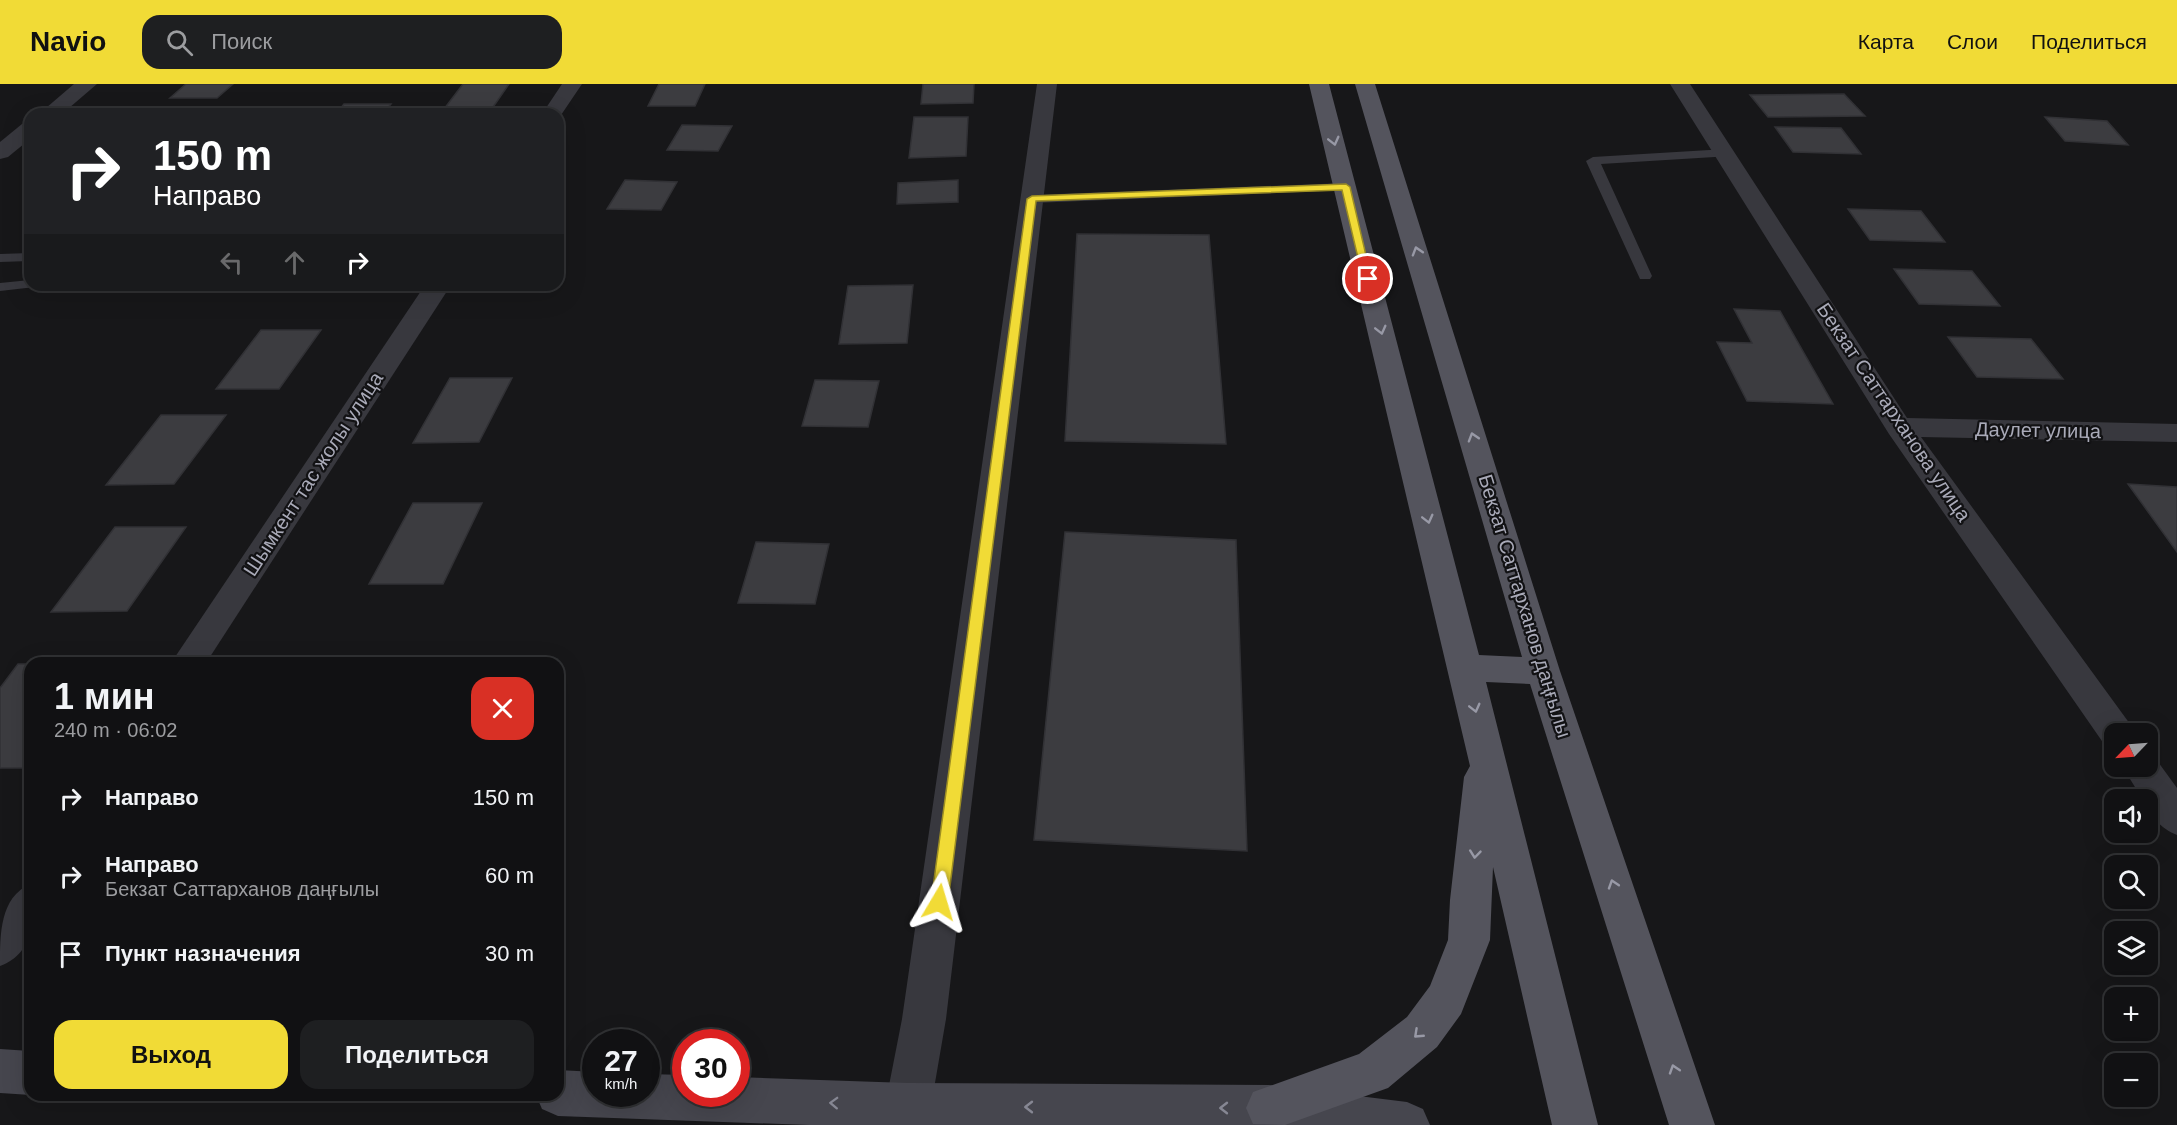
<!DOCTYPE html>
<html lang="ru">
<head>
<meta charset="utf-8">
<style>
	:root { --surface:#111113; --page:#1e1f21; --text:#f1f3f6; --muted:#9c9da0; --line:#303133; --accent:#f1db36 }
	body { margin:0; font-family:Helvetica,sans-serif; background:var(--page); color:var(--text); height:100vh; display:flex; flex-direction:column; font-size:22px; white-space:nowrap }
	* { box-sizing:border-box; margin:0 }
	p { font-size:20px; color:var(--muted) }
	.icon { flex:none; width:33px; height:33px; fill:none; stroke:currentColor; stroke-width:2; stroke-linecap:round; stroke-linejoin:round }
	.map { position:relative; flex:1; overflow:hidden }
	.side { position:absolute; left:24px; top:573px; width:540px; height:444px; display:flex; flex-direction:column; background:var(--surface); border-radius:18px; box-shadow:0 6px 24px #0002,0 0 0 2px var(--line) }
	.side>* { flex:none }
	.guide { position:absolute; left:24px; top:24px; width:540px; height:183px; border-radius:18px; box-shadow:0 6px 24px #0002,0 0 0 2px var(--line); background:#202124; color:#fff; overflow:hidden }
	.needle { width:39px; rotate:245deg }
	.controls { position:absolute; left:2104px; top:639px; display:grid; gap:12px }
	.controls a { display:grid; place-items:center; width:54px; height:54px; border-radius:12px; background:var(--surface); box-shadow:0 6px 24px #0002,0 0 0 2px var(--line); font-size:30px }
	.speed { position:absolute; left:582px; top:945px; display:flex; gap:12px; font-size:30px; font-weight:700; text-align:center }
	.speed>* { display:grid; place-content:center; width:78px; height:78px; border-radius:50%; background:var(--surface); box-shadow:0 6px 24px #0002,0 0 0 2px var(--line); line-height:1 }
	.speed small { font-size:15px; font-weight:400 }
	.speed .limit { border:9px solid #d22; background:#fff; color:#111 }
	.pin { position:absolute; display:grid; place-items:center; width:51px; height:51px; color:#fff; margin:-26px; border:3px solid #fff; border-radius:50%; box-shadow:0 2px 6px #0007 }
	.me { position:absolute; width:66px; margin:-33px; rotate:7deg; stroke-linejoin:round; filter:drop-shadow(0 0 4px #0008) }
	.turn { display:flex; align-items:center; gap:21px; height:126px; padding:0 30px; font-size:27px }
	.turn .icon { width:78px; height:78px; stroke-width:2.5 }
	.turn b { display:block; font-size:42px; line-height:51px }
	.lanes { display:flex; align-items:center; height:57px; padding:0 30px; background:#0003; justify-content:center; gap:30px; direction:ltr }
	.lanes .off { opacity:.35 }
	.round { display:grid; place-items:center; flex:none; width:63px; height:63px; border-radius:18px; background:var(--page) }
	.head { display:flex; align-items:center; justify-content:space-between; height:102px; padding:0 30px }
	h1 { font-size:36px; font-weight:700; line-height:45px }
	.action { display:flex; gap:12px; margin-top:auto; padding:12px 30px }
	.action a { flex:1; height:69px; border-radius:18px; background:var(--accent); color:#111; font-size:24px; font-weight:700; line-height:69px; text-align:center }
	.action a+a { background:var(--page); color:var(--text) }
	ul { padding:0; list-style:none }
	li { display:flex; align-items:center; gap:18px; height:78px; padding:0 30px }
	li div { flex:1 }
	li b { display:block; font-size:22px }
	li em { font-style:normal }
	header { display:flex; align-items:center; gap:36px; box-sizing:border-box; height:84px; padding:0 30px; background:var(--accent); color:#111 }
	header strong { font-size:28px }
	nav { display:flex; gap:33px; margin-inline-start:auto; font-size:21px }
	.search { width:420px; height:54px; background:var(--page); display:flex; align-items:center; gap:15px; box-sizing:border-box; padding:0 21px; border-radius:18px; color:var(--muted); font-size:22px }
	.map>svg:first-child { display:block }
</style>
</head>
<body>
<header>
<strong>Navio</strong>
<div class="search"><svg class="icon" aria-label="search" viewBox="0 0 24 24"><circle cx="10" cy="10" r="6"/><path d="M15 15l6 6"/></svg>Поиск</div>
<nav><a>Карта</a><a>Слои</a><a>Поделиться</a></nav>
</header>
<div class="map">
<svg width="2177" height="1041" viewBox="0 0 2177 1041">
	<rect width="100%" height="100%" fill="#171719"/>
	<!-- building -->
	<g fill="#3c3c40" stroke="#313135" stroke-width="1.5">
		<path d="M186 0H233L217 14H170Z"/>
		<path d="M463 0H509L489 29H441Z"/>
		<path d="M659 0H705L695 22H648Z"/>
		<path d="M923 0H974L973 19 921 20Z"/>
		<path d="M1844 10 1865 32 1768 33 1750 11Z"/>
		<path d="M344 20H391L383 30H336Z"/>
		<path d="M914 33H968L966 72 909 74Z"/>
		<path d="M2045 33 2107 37 2128 61 2065 57Z"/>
		<path d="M682 41 732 42 718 67 667 66Z"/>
		<path d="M1775 43 1841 44 1861 70 1793 68Z"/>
		<path d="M625 96 677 98 661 126 607 125Z"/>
		<path d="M958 96V118L897 120 898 99Z"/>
		<path d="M1848 125 1921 127 1945 158 1870 156Z"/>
		<path d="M1077 150 1209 151 1226 360 1065 357Z"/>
		<path d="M1894 185 1972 187 2000 222 1919 220Z"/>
		<path d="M913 201 907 259 839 260 848 202Z"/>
		<path d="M1734 225 1780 227 1833 320 1747 317 1717 258 1752 259Z"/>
		<path d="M261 246H321L279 305H216Z"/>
		<path d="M1948 253 2031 255 2063 295 1977 293Z"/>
		<path d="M450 294H512L479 358 413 359Z"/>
		<path d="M815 296 879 297 868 343 802 342Z"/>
		<path d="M161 331H226L174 400 106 401Z"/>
		<path d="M2128 400 2177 403V468Z"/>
		<path d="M413 419H482L443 500H369Z"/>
		<path d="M115 443H186L127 527 51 528Z"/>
		<path d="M1065 448 1236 456 1247 767 1034 756Z"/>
		<path d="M756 458 829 460 815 520 738 519Z"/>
		<path d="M18 580H30V675L24 684H0V604Z"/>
	</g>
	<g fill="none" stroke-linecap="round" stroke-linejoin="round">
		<!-- lane -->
		<g fill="#38383e" fill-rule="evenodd">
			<path d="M1726 65 1732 69 1731 72 1601 80 1652 192 1650 195H1640L1586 77 1593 73Z"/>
			<path d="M1346 99 1351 100V106L1032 119 1025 115 1032 111Z"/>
			<path d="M30 169V177L0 178V170Z"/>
			<path d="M30 196V201H37L35 203 0 207V199Z"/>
		</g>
		<!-- street -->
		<g fill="#38383e" fill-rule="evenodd">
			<path d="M74 0H97L62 30H39Z"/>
			<path d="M562 0H582L559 34 558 30H542Z"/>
			<path d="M1037 0H1057L946 935 931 1022 924 1038 917 1041 892 1038 885 1022 902 935Z"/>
			<path d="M1670 0H1690L1907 334 2177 340V358L1921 353 2130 640 2135 650H2115V664L2104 660 1889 350Z"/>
			<path d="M30 39V55L8 73 0 75V58L22 40Z"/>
			<path d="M425 201H451L206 579H171Z"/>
			<path d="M2148 669 2153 671 2177 704V751C2162 745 2148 732 2148 716H2143L2122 682H2148Z"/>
			<path d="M30 800C30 833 38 868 0 882 0 849 0 814 30 800Z"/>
		</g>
		<!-- secondary -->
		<g fill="#46464e" fill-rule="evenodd">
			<path d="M0 965 30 967 31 1011 0 1009Z"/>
			<path d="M558 986 596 988V1010H646V990L686 991V1010H736V993L908 999 1269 1001 1407 1018 1423 1025 1430 1041H809L558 1032 542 1025 536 1011H558Z"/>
		</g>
		<!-- primary -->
		<path fill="#54545d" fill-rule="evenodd" d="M1309 0H1329L1479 571 1522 573 1355 0H1375L1560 587 1715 1041H1669L1530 600 1486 598 1598 1041H1552L1493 783 1490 856 1461 930 1437 963 1388 1004 1285 1041 1253 1040 1246 1024 1253 1008 1359 970 1407 933 1430 902 1448 856 1450 816 1464 693 1470 682Z"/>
	</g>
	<!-- one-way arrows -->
	<defs><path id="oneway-chevron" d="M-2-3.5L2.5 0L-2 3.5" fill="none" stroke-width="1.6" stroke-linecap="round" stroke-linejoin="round" transform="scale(1.5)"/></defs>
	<g stroke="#9899a6">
		<use href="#oneway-chevron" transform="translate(1334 57) rotate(76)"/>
		<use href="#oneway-chevron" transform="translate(1417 167) rotate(-107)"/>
		<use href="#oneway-chevron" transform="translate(1381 246) rotate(76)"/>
		<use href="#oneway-chevron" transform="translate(1473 353) rotate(-107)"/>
		<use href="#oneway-chevron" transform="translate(1428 435) rotate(76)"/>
		<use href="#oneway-chevron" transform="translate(1475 624) rotate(76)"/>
		<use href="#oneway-chevron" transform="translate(1475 770) rotate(96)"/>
		<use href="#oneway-chevron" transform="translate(1613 800) rotate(-108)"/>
		<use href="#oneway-chevron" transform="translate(1418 950) rotate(137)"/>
		<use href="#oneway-chevron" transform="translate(1674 985) rotate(-108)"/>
	</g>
	<g stroke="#868793">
		<use href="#oneway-chevron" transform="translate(834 1019) rotate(-178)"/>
		<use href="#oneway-chevron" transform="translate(1029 1023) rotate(-180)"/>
		<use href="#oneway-chevron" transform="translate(1224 1024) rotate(-180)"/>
	</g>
	<!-- route -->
	<path fill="#f1db36" stroke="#9d8e23" stroke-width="1.5" d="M1346 100 1350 103 1372 197 1363 195 1342 106 1036 117 948 818 945 823 939 825 933 823 931 818 1027 115 1032 112Z"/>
	<g text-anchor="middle" stroke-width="4.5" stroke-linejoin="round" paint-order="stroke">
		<!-- street labels -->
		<g font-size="20" fill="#a9aab8" stroke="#121214">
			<text transform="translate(1894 328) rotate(56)" y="7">Бекзат Саттарханова улица</text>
			<text transform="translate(2038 346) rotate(1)" y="7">Даулет улица</text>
			<text transform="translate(313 390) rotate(-57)" y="7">Шымкент тас жолы улица</text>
			<text transform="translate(1525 522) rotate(73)" y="7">Бекзат Саттарханов даңғылы</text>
		</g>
	</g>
</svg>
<div class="controls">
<a><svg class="needle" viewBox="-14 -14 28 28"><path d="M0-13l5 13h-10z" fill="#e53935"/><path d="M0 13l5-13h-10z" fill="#9c9da0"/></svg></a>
<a><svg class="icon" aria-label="sound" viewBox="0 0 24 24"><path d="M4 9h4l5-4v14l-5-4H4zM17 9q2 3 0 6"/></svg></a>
<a><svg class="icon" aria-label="search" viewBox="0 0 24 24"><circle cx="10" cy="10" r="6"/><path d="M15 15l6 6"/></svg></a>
<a><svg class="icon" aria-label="layers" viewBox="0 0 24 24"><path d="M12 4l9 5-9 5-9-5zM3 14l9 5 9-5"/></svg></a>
<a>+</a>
<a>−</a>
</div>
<div class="speed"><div>27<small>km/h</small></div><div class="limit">30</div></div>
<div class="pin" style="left:1368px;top:195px;background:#d93025"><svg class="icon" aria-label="arrive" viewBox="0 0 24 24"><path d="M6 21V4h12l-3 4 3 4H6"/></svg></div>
<svg class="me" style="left:939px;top:818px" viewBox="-20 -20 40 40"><path d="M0-17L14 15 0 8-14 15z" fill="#f1db36" stroke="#fff" stroke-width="4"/></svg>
<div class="guide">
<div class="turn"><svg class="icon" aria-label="right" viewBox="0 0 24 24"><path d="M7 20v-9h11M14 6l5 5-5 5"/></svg><div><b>150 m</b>Направо</div></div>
<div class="lanes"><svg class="icon off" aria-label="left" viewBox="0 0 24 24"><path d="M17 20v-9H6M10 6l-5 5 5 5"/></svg><svg class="icon off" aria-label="ahead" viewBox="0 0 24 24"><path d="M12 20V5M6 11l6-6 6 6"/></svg><svg class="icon" aria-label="right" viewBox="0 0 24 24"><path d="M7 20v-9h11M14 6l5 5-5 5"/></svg></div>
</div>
<section class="side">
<div class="head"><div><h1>1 мин</h1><p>240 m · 06:02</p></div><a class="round" style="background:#d93025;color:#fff"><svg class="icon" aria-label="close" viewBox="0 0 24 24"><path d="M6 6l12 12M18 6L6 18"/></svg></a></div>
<ul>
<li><svg class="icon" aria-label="right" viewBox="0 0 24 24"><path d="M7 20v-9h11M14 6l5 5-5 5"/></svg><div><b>Направо</b></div><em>150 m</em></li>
<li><svg class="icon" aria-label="right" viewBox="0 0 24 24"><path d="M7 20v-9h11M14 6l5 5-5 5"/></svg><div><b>Направо</b><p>Бекзат Саттарханов даңғылы</p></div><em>60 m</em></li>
<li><svg class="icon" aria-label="arrive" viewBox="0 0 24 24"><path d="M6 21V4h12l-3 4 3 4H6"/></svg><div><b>Пункт назначения</b></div><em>30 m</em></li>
</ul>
<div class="action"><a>Выход</a><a>Поделиться</a></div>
</section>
</div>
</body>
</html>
